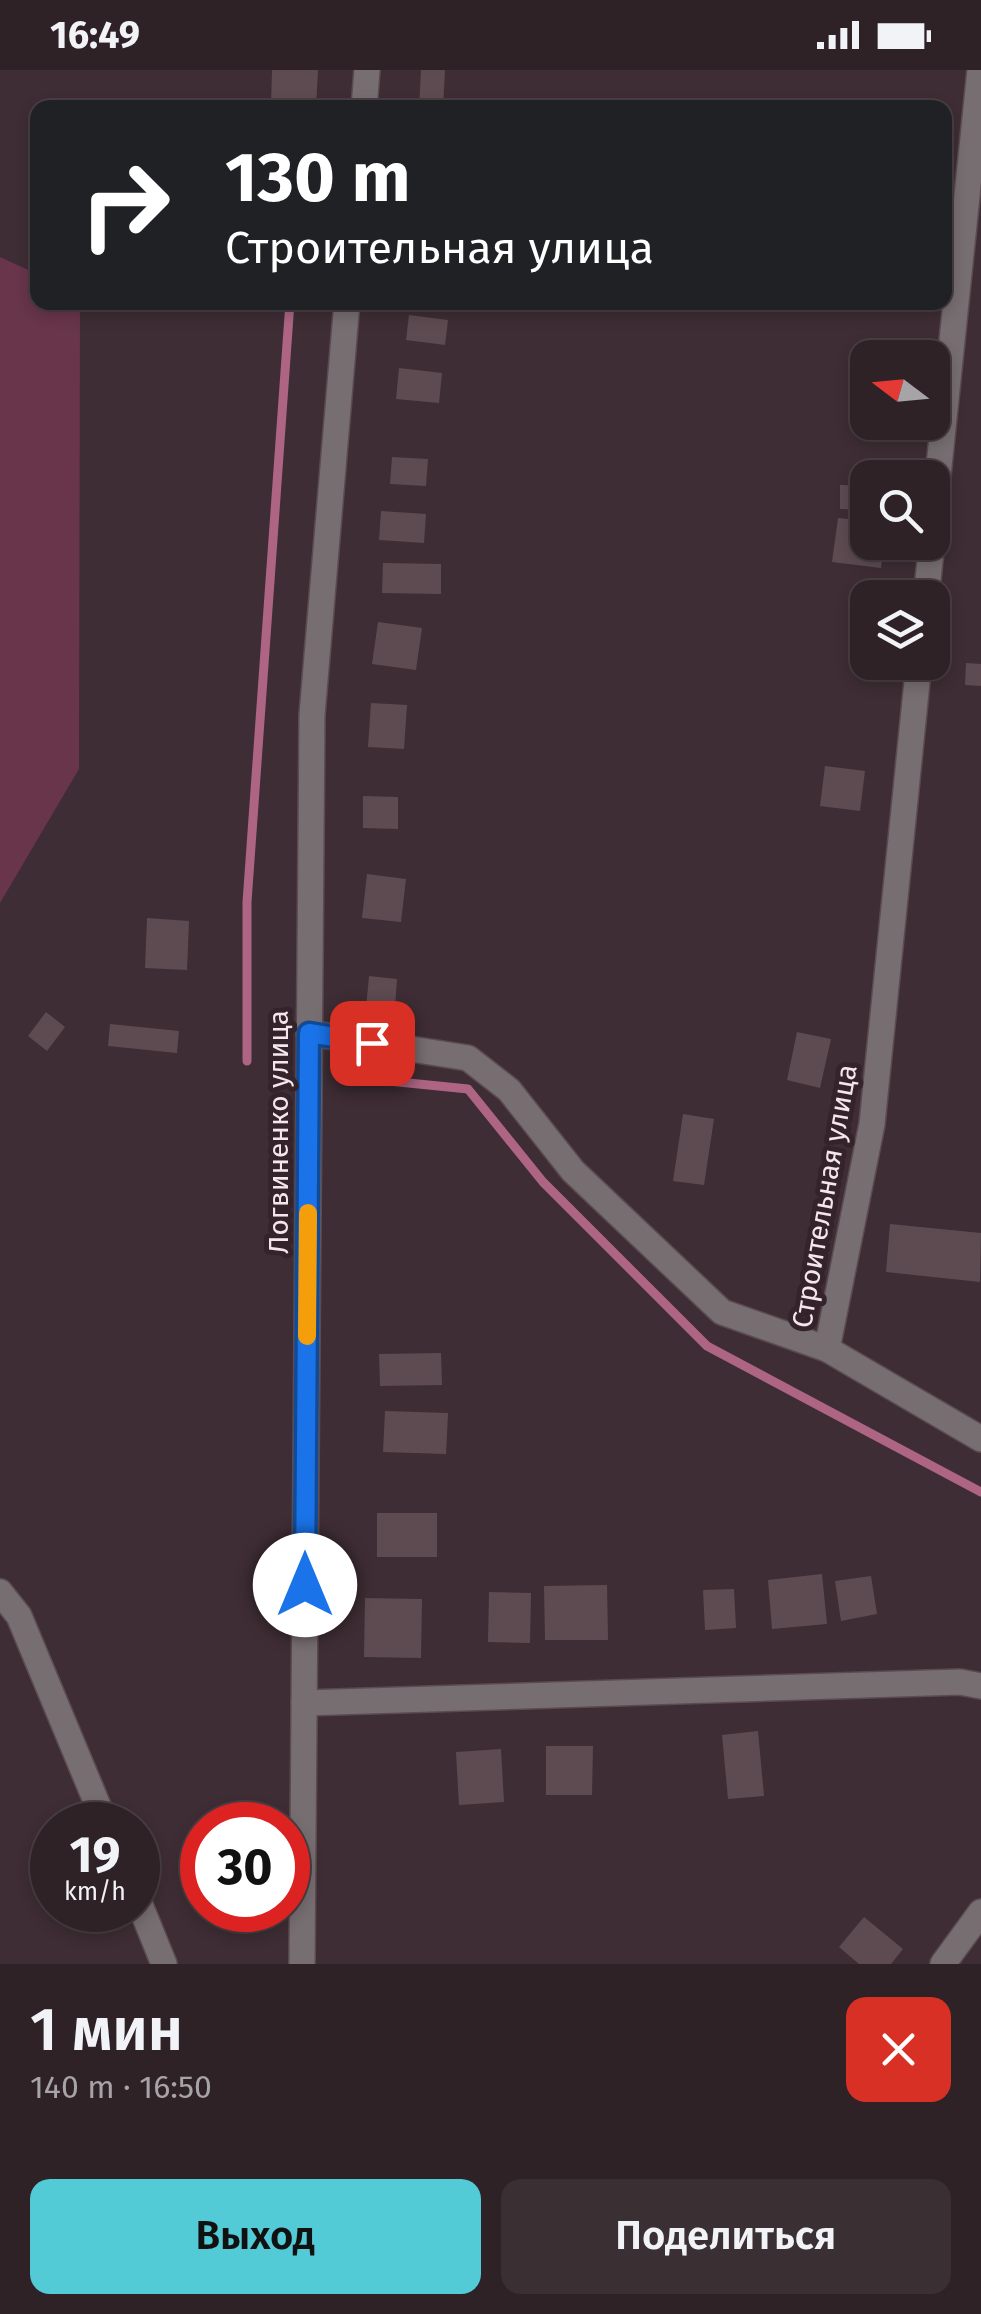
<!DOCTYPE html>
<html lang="ru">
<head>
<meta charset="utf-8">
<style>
	:root { --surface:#2e2227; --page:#3a2f33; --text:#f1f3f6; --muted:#a7a4a7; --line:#493f44; --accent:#52cbd7 }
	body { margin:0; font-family:"Fira Sans",sans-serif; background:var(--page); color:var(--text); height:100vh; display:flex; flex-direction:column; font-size:38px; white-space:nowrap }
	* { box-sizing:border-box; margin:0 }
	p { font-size:32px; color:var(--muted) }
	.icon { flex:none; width:55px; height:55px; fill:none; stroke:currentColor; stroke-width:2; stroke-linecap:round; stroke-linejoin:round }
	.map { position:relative; height:1894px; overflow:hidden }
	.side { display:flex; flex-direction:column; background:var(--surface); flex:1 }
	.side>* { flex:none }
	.guide { position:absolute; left:30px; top:30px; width:922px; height:210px; border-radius:20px; box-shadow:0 5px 15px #0003,0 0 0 2px var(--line); background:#202124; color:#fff; overflow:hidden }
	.needle { width:65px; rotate:286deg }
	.controls { position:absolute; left:850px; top:270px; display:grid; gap:20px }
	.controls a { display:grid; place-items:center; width:100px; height:100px; border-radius:20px; background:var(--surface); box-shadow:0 5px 15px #0003,0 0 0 2px var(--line); font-size:50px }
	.speed { position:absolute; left:30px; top:1732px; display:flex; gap:20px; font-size:50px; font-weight:700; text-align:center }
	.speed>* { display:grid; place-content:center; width:130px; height:130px; border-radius:50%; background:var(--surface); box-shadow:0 5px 15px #0003,0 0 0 2px var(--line); line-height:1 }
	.speed small { font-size:25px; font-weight:400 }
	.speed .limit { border:15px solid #d22; background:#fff; color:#111 }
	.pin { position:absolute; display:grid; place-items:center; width:85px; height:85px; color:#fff; margin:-42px; border-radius:20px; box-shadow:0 5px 15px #0006 }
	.me { position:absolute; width:110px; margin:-55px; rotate:0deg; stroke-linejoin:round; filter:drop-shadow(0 0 8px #0008) }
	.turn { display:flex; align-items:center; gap:35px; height:210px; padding:0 30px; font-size:45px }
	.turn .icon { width:130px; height:130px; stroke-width:2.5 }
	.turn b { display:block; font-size:70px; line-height:85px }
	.round { display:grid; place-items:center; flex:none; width:105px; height:105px; border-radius:20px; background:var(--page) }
	.summary { display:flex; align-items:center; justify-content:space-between; height:170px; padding:0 30px }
	h1 { font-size:60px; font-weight:600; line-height:75px }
	.action { display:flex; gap:20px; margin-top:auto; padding:20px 30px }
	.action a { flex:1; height:115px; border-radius:20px; background:var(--accent); color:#111; font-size:40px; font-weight:600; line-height:115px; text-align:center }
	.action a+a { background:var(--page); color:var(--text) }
	.status { display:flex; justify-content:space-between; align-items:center; height:70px; padding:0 50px; background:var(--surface); direction:ltr }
	.status svg { height:28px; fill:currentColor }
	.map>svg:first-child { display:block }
</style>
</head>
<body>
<div class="status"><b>16:49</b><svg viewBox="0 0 49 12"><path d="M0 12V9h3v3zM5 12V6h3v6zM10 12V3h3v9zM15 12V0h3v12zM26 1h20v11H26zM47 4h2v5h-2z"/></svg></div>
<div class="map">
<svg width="981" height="1894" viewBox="0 0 981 1894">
	<rect width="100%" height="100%" fill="#3e2d34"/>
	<!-- green -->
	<path fill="#68354b" d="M0 187 37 204 38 232 80 233 79 699 0 833Z"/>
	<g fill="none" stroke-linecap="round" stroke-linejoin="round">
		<!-- stream -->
		<g stroke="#ae6584" stroke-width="9">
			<path d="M247 991V832L290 232"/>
			<path d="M359 1008 468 1019 543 1112 707 1276 981 1422"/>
		</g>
	</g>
	<!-- building -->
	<g fill="#5e4b52">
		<path d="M272 0H318L316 38 271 36Z"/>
		<path d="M421 0H445L443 38H419Z"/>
		<path d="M409 245 448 250 445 275 406 270Z"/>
		<path d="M399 298 442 303 439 333 396 329Z"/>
		<path d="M392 387 428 389 426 416 390 414Z"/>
		<path d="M840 415 868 416V440L840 439Z"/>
		<path d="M381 441 426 444 424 473 379 470Z"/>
		<path d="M838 448 868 451V472H884L881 498 832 492Z"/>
		<path d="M383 493 441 494V524L382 523Z"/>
		<path d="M378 552 422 558 416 600 372 594Z"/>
		<path d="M966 593 981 594V616L965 615Z"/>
		<path d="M371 633 407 635 404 679 368 677Z"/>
		<path d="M825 696 865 701 860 741 820 736Z"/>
		<path d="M363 726 398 727V759L363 758Z"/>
		<path d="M367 804 406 809 401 852 362 848Z"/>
		<path d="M147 848 189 851 187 900 145 898Z"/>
		<path d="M369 906 397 909 394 951 365 949Z"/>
		<path d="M46 942 65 957 47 981 28 966Z"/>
		<path d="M110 954 179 961 177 983 108 976Z"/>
		<path d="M797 962 831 969 820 1018 787 1010Z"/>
		<path d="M683 1044 714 1049 704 1115 673 1111Z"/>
		<path d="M890 1154 981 1163 980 1212 886 1202Z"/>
		<path d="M441 1283 442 1315 380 1316 379 1284Z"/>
		<path d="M385 1341 448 1343 446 1384 383 1382Z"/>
		<rect x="377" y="1443" width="60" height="44"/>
		<path d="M822 1504 827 1554 772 1559 768 1510Z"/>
		<path d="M871 1506 877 1544 841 1551 835 1511Z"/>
		<path d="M607 1515 608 1570H545L544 1516Z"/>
		<path d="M734 1519 736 1558 705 1560 703 1520Z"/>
		<path d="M489 1522 531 1523 530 1573 488 1572Z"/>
		<path d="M365 1528 422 1529 421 1588 364 1587Z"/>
		<path d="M758 1661 764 1726 728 1729 722 1665Z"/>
		<path d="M546 1676H593L592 1725H546Z"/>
		<path d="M501 1679 504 1732 459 1735 456 1682Z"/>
		<path d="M864 1847 903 1879 891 1894H859L839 1877Z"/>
	</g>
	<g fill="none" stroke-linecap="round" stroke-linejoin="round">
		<defs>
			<g id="street">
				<path d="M364 38 367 0"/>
				<path d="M932 464 980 0"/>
				<path d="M926 528 932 472"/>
				<path d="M309 963 468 988 509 1020 573 1101 722 1242 827 1279 872 1054 919 592"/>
				<path d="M827 1279 981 1369"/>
				<path d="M0 1522 19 1546 106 1755"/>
				<path d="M304 1633 960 1612 981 1616"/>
				<path d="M138 1830 164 1894"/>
				<path d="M302 1894 312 645 347 232"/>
				<path d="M943 1894 981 1842"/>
			</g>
		</defs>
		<!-- street casing -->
		<use href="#street" stroke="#5b4b51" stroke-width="28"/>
		<!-- street -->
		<use href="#street" stroke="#776e71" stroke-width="25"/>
	</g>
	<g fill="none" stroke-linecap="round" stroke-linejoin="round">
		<defs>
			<path id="route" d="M305 1515 309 963 372 973"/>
		</defs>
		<!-- route casing -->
		<use href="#route" stroke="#114b97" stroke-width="25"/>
		<!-- route -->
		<use href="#route" stroke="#1a73e8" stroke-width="18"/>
		<!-- slow -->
		<path stroke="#f59e0b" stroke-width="18" d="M307 1266 308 1143"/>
	</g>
	<g text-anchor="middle" stroke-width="10" stroke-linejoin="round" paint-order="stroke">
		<!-- street labels -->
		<g font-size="28" fill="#f3e7eb" stroke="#34232a">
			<text transform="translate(278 1062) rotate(-90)" y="10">Логвиненко улица</text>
			<text transform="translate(824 1126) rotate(-80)" y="10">Строительная улица</text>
		</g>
	</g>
</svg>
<div class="controls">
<a><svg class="needle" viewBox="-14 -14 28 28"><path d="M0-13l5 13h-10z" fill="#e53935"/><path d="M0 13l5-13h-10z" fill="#a7a4a7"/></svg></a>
<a><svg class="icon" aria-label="search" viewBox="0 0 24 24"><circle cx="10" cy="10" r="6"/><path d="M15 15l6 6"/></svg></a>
<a><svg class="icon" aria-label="layers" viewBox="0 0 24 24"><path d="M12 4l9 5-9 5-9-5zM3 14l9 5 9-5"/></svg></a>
</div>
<div class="speed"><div>19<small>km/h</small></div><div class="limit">30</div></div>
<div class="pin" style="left:372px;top:973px;background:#d93025"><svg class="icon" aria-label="arrive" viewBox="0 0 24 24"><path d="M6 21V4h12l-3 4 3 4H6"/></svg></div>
<svg class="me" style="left:305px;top:1515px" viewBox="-20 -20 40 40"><circle r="19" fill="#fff"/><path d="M0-13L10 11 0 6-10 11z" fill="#1a73e8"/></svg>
<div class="guide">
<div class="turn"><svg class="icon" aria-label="right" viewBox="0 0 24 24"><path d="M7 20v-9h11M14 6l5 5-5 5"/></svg><div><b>130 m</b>Строительная улица</div></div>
</div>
</div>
<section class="side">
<div class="summary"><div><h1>1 мин</h1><p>140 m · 16:50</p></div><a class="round" style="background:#d93025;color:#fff"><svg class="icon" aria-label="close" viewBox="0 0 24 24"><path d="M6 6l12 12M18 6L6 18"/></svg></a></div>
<div class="action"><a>Выход</a><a>Поделиться</a></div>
</section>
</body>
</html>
